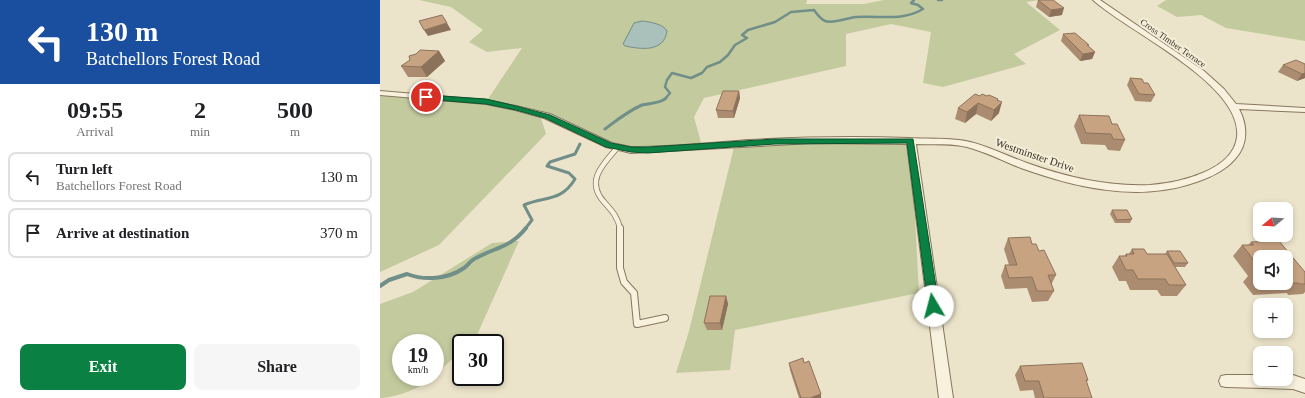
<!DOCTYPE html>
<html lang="en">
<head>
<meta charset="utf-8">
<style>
	:root { --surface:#fff; --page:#f6f6f6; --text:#202124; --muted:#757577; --line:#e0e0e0; --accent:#0b8043 }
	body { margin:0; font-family:Georgia,serif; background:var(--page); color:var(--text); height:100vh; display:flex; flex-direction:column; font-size:15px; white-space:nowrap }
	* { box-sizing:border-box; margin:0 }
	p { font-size:13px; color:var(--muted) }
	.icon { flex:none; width:22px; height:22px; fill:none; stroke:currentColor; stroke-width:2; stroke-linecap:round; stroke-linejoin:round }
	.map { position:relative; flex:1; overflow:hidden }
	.sheet { display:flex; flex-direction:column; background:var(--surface); width:380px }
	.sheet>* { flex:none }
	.top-card { background:#1a4fa0; color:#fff; overflow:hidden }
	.needle { width:26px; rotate:252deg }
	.controls { position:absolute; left:873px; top:202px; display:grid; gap:8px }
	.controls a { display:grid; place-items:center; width:40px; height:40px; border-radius:8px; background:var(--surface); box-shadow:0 2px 6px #0003; font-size:20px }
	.speed { position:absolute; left:12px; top:334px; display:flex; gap:8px; font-size:20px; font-weight:700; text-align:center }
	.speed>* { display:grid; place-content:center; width:52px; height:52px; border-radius:50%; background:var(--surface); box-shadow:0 2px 6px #0003; line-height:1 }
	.speed small { font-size:10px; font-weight:400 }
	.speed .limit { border:2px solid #111; border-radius:6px; background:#fff; color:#111 }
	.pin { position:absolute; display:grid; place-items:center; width:34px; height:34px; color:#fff; margin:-17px; border:2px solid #fff; border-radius:50%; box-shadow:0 1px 4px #0007 }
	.me { position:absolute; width:44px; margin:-22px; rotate:352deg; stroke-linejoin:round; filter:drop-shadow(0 0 3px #0008) }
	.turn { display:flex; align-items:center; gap:14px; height:84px; padding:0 20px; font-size:18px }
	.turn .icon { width:52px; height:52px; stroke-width:2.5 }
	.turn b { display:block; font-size:28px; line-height:34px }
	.eta { display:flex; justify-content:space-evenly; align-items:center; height:68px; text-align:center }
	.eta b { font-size:24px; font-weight:600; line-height:28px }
	.cta { display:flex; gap:8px; margin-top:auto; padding:8px 20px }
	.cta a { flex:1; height:46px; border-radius:8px; background:var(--accent); color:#fff; font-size:16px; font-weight:600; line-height:46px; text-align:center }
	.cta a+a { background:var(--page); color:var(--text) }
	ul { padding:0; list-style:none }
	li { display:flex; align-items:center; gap:12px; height:50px; margin:0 8px 6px; padding:0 12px; border:2px solid var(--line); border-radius:8px }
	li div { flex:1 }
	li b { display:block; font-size:15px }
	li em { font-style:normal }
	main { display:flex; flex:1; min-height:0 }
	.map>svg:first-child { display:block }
</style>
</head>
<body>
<main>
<section class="sheet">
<div class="top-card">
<div class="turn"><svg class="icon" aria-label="left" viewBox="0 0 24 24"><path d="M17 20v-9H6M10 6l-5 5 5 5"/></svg><div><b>130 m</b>Batchellors Forest Road</div></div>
</div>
<div class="eta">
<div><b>09:55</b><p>Arrival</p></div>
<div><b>2</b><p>min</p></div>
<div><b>500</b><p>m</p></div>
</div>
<ul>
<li><svg class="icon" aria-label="left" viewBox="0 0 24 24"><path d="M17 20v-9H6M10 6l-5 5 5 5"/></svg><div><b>Turn left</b><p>Batchellors Forest Road</p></div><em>130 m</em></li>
<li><svg class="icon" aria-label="arrive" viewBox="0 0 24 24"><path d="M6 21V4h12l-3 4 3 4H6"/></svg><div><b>Arrive at destination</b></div><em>370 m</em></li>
</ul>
<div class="cta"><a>Exit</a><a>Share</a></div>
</section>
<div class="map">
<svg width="925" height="398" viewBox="0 0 925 398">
	<rect width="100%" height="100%" fill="#ece4ca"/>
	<!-- green -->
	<g fill="#c3ca9e">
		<path d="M39 0H427L426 4H484L504 0H660L646 2 680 30 634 54 646 64 563 87 543 83 551 32 511 24 466 34V66L324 98 314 117 322 146 268 150 229 145 160 115 166 134 59 245 0 272V93L106 102 142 48 107 52 89 42 103 30 71 7Z"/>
		<path d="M786 0H925V41L846 28 821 15 797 17 777 6Z"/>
		<path d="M531 141 539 293 355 330 350 370 296 373 309 331 355 143Z"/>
		<path d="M139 241 97 335 89 343H81V351L55 375V343H21V377H53C42 388 15 398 0 398V304L33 292 112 243Z"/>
	</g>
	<!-- water -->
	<path fill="#aac1bb" stroke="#718f89" d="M262 21C271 22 283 24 287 31 284 53 260 49 245 46L243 44 254 23Z"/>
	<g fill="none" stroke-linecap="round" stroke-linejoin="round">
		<!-- stream-far2 -->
		<g stroke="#718f89" stroke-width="2.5">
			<path d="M558 0H562"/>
			<path d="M285 99 290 93 285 87 287 80 292 73 311 78 322 73 327 67 340 62 348 55 355 45 367 38 362 35 368 30 395 22 411 12 434 10C437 14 440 19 445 21 454 24 466 18 476 17 500 15 521 22 543 9L538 5 531 3 534 0"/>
		</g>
		<!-- stream-far1 -->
		<g stroke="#718f89" stroke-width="3">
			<path d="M225 129C237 120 248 111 262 105 269 103 280 104 286 98"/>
			<path d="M145 229 152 220 144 205C166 196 181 202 195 179L189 173 167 166 170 162 195 154 200 144"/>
		</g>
		<!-- stream -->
		<path stroke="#718f89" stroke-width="4" d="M0 286 9 280 27 274C45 281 68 279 84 268 88 265 91 260 96 258 116 247 130 248 146 228"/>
		<defs>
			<path id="service-far1" d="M238 147C223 164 205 181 224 202 232 211 238 217 240 229"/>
			<path id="service" d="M240 228V268L244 282 254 293 257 324 285 318"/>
			<g id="minor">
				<path d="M713 0H720L824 71 844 89 856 104 925 108V112L859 109C868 126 868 145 855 159 843 173 824 180 807 185 752 201 694 187 641 168 623 161 606 152 587 147 571 143 553 145 536 144L573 398H559L527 144 433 143 251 153 226 147 164 118 135 110 106 104 0 95V91L106 100 136 106 170 114 232 143 251 147C290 147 330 143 369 140 422 137 475 136 529 138 545 139 562 138 579 140 603 143 624 155 647 163 686 177 729 187 770 185 798 183 853 171 857 137 863 84 748 32 713 0Z"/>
				<path d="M846 375H880V379H906V375H913L925 379V393L913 389 846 387 841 386 839 381 841 376Z"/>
			</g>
		</defs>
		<!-- service-far1 casing -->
		<use href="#service-far1" stroke="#88775f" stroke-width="6"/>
		<!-- service casing -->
		<use href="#service" stroke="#88775f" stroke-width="8"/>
		<!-- minor casing -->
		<use href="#minor" stroke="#88775f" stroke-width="2"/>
		<!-- service-far1 -->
		<use href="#service-far1" stroke="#f7f1dd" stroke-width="4.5"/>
		<!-- service -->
		<use href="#service" stroke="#f7f1dd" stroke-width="6"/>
		<!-- minor -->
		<use href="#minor" fill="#f7f1dd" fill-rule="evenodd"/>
	</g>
	<!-- wall -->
	<g fill="#ac8c70" fill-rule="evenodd">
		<path d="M658 0 682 15 669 17 656 7Z"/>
		<path d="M683 34 709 45 708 46 715 52 712 59 700 61 681 41Z"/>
		<path d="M59 51 65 61 47 77H28L21 66Z"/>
		<path d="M925 64V78L917 81 898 72 903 65Z"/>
		<path d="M750 78 764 83 775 95 771 102 755 101 747 85Z"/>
		<path d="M359 91 360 98 354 118H338L336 110Z"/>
		<path d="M600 96 618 101 619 113 611 121 596 114 585 123 575 119 578 108Z"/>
		<path d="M699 115 732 124 745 140 740 151 728 150 725 145 701 144 694 126Z"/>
		<path d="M732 210 752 219 750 223H735L730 214Z"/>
		<path d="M628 238 652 244 659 251 676 275 671 285 674 291 668 301 652 302 647 288 625 289 621 276 625 265H629L624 249Z"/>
		<path d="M871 242 925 272V292L923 294 908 295 907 293 873 295 863 282 868 276 853 256 862 245H868ZM880 257 906 283H880Z"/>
		<path d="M752 249 767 254H785L787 251 808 263 805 267H795L806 285 797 296H781L777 290H750L746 281H739L732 267 739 256H744L746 254H749Z"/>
		<path d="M346 296 348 304 342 330H327L324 323Z"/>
		<path d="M409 363H424L441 394V398H419L410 370Z"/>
		<path d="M640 366 708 380 706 382 712 398H655L653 390 640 391 635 375Z"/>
	</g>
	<!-- shaded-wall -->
	<g fill="#8c725b">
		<path d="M684 8 682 15 669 17 671 10Z"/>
		<path d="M67 23 71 30 48 36 44 30Z"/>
		<path d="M59 51 65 61 47 77 41 67Z"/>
		<path d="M715 52 712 59 700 61 703 54Z"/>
		<path d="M925 73V78L917 81 922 74Z"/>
		<path d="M359 91 360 98 354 118 353 111Z"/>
		<path d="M618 99 616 108 622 102 619 113 611 121 617 100Z"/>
		<path d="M598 103 596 114 585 123 587 112Z"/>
		<path d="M346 296 348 304 342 330 340 323Z"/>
		<path d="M441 394V398H430Z"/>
	</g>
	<!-- building -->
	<g fill="#c8a382" stroke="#8c725b">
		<path d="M658 0H673L684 8 671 10Z"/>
		<path d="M62 15 67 23 44 30 39 21Z"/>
		<path d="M695 33 709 45H707L715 52 703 54 683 34Z"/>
		<path d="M40 50 59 51 41 67 21 66 30 60 29 56 36 54Z"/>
		<path d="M916 60 925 64V73L922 74 903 65Z"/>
		<path d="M750 78 762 79 764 83H768L775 95 759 94Z"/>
		<path d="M343 91H359L353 111 336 110Z"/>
		<path d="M595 94 600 96 602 94 607 96 609 95 618 99 617 100 622 102 614 110 598 103 587 112 578 108Z"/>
		<path d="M699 115 729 116 732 124H737L745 140 733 139 731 134 706 133Z"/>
		<path d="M732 210H747L752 219 737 220Z"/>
		<path d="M650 237 652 244H656L659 251 664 250 676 275H668L674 291H657L652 277 629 278 625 265H637L628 238Z"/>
		<path d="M899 241 925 272V284H920L918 283 883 284V283H906V257H880V268L862 245H874L871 242Z"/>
		<path d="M752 249H764L767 254H787L806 285H789L785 279H758L753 270H746L739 256H747L746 254H754Z"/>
		<path d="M787 251H800L808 263H794Z"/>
		<path d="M880 270V280L873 271Z"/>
		<path d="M330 296H346L340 323H324Z"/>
		<path d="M423 358 424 363 429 361 441 394 430 398H421L409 363Z"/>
		<path d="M702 363 708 380H706L712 398H664L659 381H645L640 366Z"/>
	</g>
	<!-- route -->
	<path fill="#0b8043" stroke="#07532c" d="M46 95 106 99 136 106 170 115 231 143 251 147H268L395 139H533L559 306 557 309 553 310 550 309 548 306 527 143 395 144 268 153 251 152 226 147 165 118 136 110 106 104 43 99 42 97Z"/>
	<g text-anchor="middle" stroke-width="4" stroke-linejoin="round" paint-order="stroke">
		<!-- far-street labels -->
		<g font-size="9" fill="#392e22" stroke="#f4eed9">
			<text transform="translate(793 43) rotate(35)" y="3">Cross Timber Terrace</text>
		</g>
		<!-- street labels -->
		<g font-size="11" fill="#392e22" stroke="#f4eed9">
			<text transform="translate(655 155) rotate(19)" y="4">Westminster Drive</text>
		</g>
	</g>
</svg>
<div class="controls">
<a><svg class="needle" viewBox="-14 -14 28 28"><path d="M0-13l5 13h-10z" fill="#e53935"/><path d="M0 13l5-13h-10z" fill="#757577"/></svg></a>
<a><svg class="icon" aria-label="sound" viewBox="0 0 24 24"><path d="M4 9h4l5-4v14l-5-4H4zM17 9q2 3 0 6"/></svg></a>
<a>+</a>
<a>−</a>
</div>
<div class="speed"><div>19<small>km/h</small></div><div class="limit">30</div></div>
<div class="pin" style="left:46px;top:97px;background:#d93025"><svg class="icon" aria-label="arrive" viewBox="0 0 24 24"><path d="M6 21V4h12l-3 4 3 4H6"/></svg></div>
<svg class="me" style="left:553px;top:306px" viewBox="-20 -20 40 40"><circle r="19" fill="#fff"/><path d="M0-13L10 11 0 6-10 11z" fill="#0b8043"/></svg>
</div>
</main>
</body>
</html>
